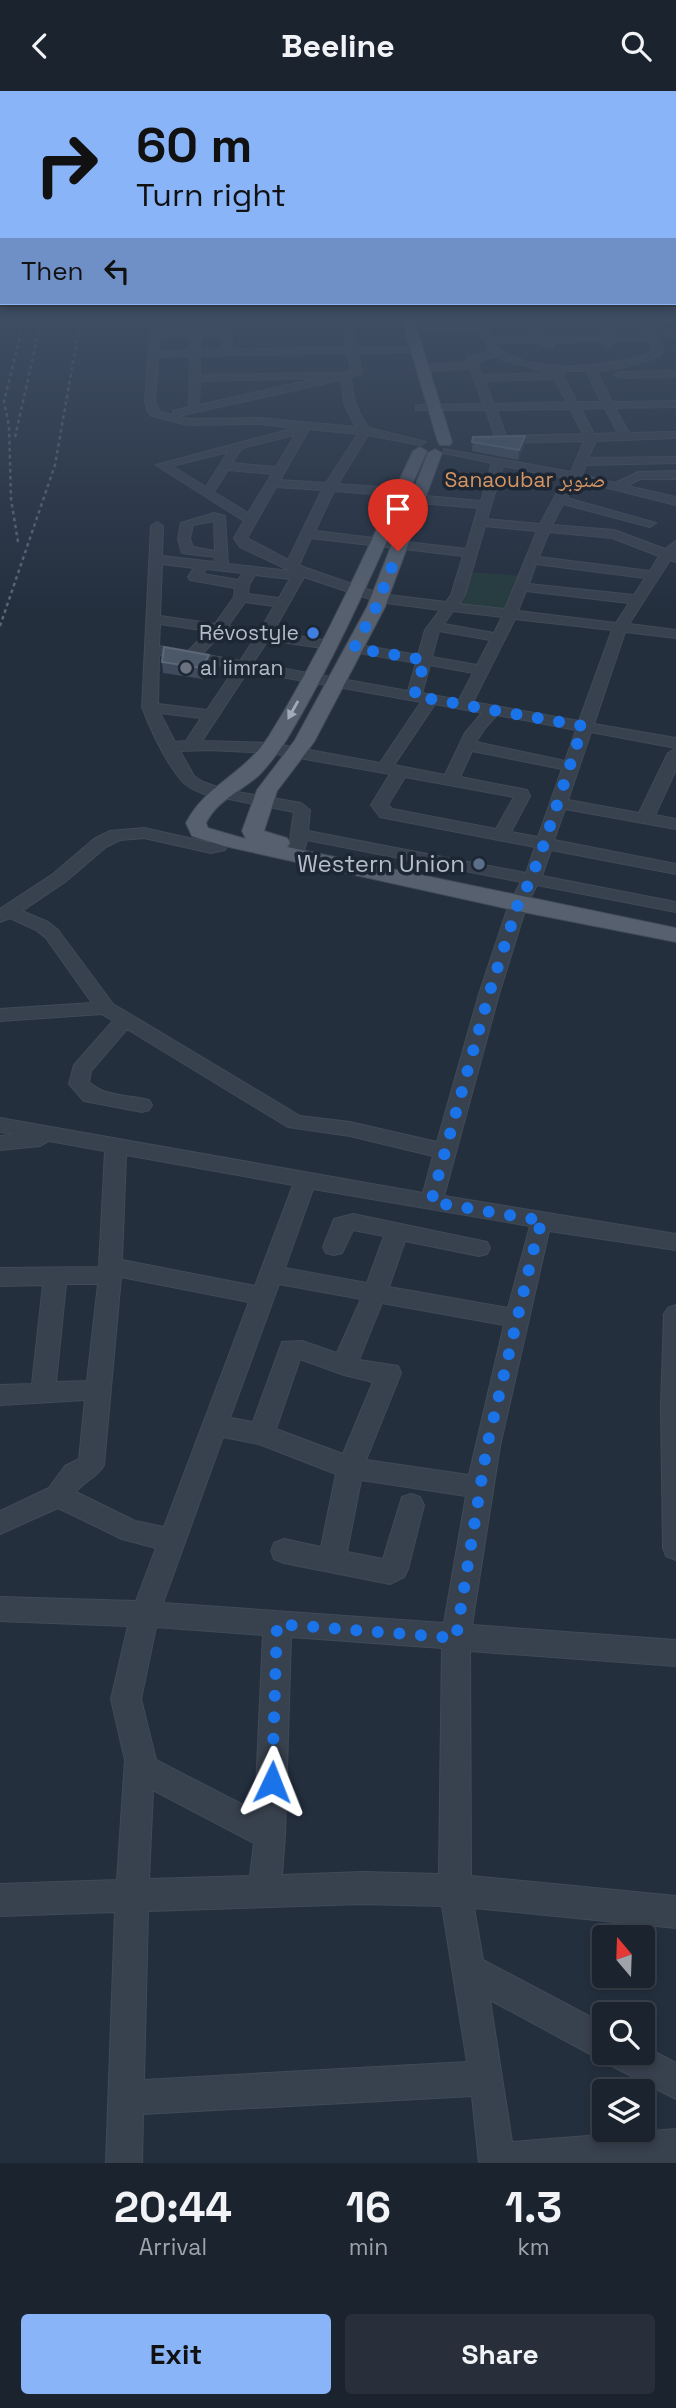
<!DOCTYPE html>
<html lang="en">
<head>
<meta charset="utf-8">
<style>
	:root { --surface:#1b232e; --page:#282f3a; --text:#f1f3f6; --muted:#a0a4aa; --line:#39404a; --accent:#8ab4f8 }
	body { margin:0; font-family:"Space Grotesk","Noto Naskh Arabic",sans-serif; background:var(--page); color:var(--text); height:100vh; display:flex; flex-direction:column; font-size:26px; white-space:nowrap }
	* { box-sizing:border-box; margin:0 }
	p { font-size:23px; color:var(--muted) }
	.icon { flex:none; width:38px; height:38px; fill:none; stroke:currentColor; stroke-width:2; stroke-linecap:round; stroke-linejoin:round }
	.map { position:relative; height:2072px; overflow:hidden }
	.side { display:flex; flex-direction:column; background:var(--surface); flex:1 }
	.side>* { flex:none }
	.hud { position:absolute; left:0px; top:0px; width:677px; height:214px; box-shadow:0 4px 10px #0003,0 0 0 2px var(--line); background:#8ab4f8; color:#111; overflow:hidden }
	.needle { width:46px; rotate:341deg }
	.buttons { position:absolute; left:592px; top:1834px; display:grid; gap:14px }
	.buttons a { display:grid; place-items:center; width:63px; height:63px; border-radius:7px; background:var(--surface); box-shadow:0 4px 10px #0003,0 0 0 2px var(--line); font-size:35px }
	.pin { position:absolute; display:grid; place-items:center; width:60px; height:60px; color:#fff; margin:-72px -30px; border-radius:50% 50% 50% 0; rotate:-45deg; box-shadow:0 0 7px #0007 }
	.pin .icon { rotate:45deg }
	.me { position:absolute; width:77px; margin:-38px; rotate:2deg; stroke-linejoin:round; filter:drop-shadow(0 0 5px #0008) }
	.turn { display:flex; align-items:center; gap:24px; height:147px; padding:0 21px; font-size:32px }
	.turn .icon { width:91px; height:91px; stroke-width:2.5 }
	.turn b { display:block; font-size:49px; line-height:60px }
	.then { display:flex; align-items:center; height:66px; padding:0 21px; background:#0003; gap:14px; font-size:26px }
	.eta { display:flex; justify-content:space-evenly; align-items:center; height:119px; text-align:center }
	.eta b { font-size:42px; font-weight:700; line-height:49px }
	.cta { display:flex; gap:14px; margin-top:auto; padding:14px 21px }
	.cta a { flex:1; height:80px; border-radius:7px; background:var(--accent); color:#111; font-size:28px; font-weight:700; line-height:80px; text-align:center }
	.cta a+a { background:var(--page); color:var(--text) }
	header { display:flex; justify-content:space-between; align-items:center; height:91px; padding:0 21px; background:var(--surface); font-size:32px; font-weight:700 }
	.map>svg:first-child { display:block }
</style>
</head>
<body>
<header><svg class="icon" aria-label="back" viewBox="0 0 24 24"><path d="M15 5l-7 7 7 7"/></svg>Beeline<svg class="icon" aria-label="search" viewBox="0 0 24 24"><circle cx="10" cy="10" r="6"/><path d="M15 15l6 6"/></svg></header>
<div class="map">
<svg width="676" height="2072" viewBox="0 0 676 2072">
	<rect width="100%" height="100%" fill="#242f3e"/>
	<!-- green -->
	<path fill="#263c3f" d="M467 481 523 485 507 523 458 515Z"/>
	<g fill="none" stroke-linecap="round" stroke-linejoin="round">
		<defs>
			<g id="minor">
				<path d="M151 226H161L160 240H190V226H200V239H222L223 226H236L231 229 232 256 229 259 347 256 341 226H351L357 256H419L420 258 415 261 358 262 362 282 351 286C352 306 357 322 369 337L426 351 420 354 368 344 338 393 421 399 425 400 426 405 481 410 492 372 444 362V358L571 381 584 350 496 352 490 349 495 346 486 319H416V315L420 314 483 313 470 278 423 280 418 277 423 274 467 272V267L490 260 478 241 411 242 406 239 408 237 476 235 472 226H482L491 246 534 245 523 226H533L544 245 602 244 591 226H601L612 244 647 243 637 226H647L663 255 660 265 621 277 597 280 612 311 676 310V316L615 317 629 342 676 341V347L596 350 588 367 676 366V372L586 374 582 384 615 392 638 381 676 380V388H640L627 395 676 406V414L576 389 567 407 656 432 650 436 563 413 552 434 614 439 665 458 676 450V471L670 469 629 533 676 539V547L625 541 594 633 676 647V657L591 641 568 709 639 722 668 662 676 657V679L655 724 676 728V738L565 718 554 749 676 773V783L551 759 542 785 676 811V821L537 794 527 813 499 903 444 1105 676 1143V1159L549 1140 500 1355 472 1534 676 1549V1575L470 1560 471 1785 676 1805V1837L474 1817 483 1869 604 1933V1962H642V1954L676 1972V2008L610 1974 607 1968 592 1964 490 1909 512 2051 676 2038V2072H479L472 2005 143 2023 142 2072H106L115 1821 0 1825V1793L117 1789 125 1669 111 1608 128 1535 0 1530V1506L136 1510 156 1457 122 1448 58 1417 0 1443V1420L49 1397 65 1375 79 1368 85 1309 0 1314V1294L32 1293 43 1194 0 1195V1177L99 1176 105 1060 49 1050 40 1055 0 1059V1045L14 1043 0 1041V1027L423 1102 433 1065 350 1045 288 1036 127 938 91 980 89 991C104 1006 130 1004 149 1009L152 1014 149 1019 142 1021 84 1010 69 993 74 974 113 930 102 923 0 930V918L92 912 46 847 36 839 10 827 0 831V818L53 783 94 748 110 740 144 737 211 752 218 745H230L232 749 225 759 211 762 144 747 120 749 106 756 65 791 22 820 48 831 58 839 113 913 300 1025 350 1031 437 1051 479 903 509 813 521 791 307 749 304 760H292L289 756 294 721 204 703C196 700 186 696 181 689 165 669 151 640 142 616L151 435 157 431 163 435 162 465 214 471 215 466 182 462 178 448 181 432 214 422 225 425 228 473 291 480 240 456 234 447 244 430 156 374 295 337 259 333 188 334 152 325 147 319 145 310ZM190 245V259L159 260 160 246ZM200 245H222V256L225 259H200ZM650 249 653 255 651 261C615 276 521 287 494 252L538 251 549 258 554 255 550 251 606 250 602 255 607 258 616 250ZM348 262 351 280 342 282 200 284V265ZM190 265 189 316 173 320V324L160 321 155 310 158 266ZM496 265 505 270 553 282 482 284 477 271ZM564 280H586L601 311H577L563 285ZM319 287 199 314 200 290ZM554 288 567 311 494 313 485 290ZM341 289 345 315 356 336 259 327 188 328 178 325ZM605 317 618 342 594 343 581 318ZM570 318 583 343 506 345 497 319ZM309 338 358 343 326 392 280 389ZM295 344 276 376 232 372 242 357ZM228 361 206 396 172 375ZM503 375 565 387 540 433 487 428ZM228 379 272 383 248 422 214 401ZM276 396 322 399 288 469 247 447ZM334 400 414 406 415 411 419 412 478 417 466 458 315 440ZM214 430 215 460 193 456 190 448 193 434ZM485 435 537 440 505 518 459 513 465 504ZM549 441 612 447 659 465 650 480 539 466ZM311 447 463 465 451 504 446 511 381 503 306 477 299 474ZM162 473 194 477 188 486 190 489 235 497 234 506 215 533 160 525ZM536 473 645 487 634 504 529 493ZM206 478 243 482 238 489 203 483ZM255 484 290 488 279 507 248 503 249 494ZM304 486 379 511 440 519 425 539 418 564 354 553 347 557 354 561 416 572 408 600 253 572 268 549 329 558 336 554 329 550 273 541ZM526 500 629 512 616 532 518 520ZM245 511 274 515 260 539 228 535ZM453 520 502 526 494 542 444 533ZM515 528 612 539 579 630 473 611ZM160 533 208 540 188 560 159 555ZM439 540 490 549 477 574 432 566ZM222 542 255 547 240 570 202 563ZM159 564 235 577 207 619 158 613ZM430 574 473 582 459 609 422 602ZM248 580 421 611 380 672 271 652 202 650ZM435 613 482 622 465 642 445 684 394 674ZM160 622 201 627 186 650 175 651ZM497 624 576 639 565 670 476 651 485 637ZM208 659 271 662 390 683 371 714 380 726 535 756 526 782 308 740 310 719 301 712 226 699 203 691 194 685 180 660ZM472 660 562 678 538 746 511 741 530 705 527 699 460 686ZM405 686 514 706 496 738 392 718 388 714ZM126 1064 293 1094 255 1195 122 1169ZM313 1098 530 1135 508 1217 389 1196 405 1150 479 1165 487 1163 490 1157 487 1151 353 1123 334 1128 323 1156 326 1162 334 1164 342 1162 353 1139 384 1145 367 1192 285 1177ZM121 1186 249 1211 164 1436 135 1430 76 1401C84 1390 98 1386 104 1374ZM66 1193H98L87 1290 56 1291ZM279 1193 361 1208 337 1262 302 1250 282 1251 253 1331 230 1327ZM382 1212 504 1234 469 1384 366 1369 401 1282 398 1275 359 1269ZM300 1268 344 1284 373 1291 343 1363 276 1338ZM223 1346 259 1353 336 1383 321 1456 284 1448 274 1452 271 1460 274 1468 284 1472 390 1493 404 1486 408 1478 424 1414 420 1406 411 1403 402 1406 383 1468 347 1461 361 1389 466 1405 444 1532 163 1512ZM156 1536 263 1544 255 1720 156 1669 141 1608ZM291 1546 442 1557 439 1783 363 1781 282 1784 285 1744ZM153 1699 254 1752 250 1785 149 1788ZM363 1813 442 1815 467 1971 144 1989 148 1820Z"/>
				<rect x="664" y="226" width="12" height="4"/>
				<path d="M676 239V248L666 244Z"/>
				<path d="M676 280V286L619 287 614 284 619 281Z"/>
				<path d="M676 1214V1469L666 1465 663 1457 661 1315 664 1223 668 1217Z"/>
			</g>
			<g id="major">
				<path d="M401 226H413L452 351 450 354H440L438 351Z"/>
				<path d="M420 356 427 360C384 456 341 558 287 648 279 660 268 676 257 686 239 701 217 710 206 732L208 737 246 748 242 740 257 699 295 649 367 516 428 362 435 358 442 362 385 516 314 651 277 700 264 740 287 747 290 752 287 756 676 837V851L518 820 224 755 192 745 186 732C205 694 245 683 269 645 325 555 368 456 413 360Z"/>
			</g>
		</defs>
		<!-- minor casing -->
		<use href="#minor" stroke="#414a57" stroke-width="2"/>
		<!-- major casing -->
		<use href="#major" stroke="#414a57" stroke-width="2"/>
		<!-- minor -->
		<use href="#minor" fill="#38414e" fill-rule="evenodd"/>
		<!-- major -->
		<use href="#major" fill="#56606e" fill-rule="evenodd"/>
		<!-- rail -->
		<g stroke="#5a6575" stroke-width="2.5" stroke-dasharray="3.5 3.5" stroke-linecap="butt">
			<path d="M15 346 42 226"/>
			<path d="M18 451 11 408 9 335 4 310 25 226"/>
			<path d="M0 535 55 374 81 226"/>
		</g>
	</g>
	<!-- wall -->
	<g fill="#3f4b5c">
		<path d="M525 345 524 355 518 369 472 360 473 346Z"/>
		<path d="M162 571 210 575 203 588 163 582Z"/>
	</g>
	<!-- shaded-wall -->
	<g fill="#2f3b4b">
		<path d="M525 345 524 355 518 369 519 359Z"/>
		<path d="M209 564 210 575 203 588 202 577Z"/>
	</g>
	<!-- building -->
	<g fill="#4b5868" stroke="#5c6777" stroke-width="2">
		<path d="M525 345 519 359 472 351 473 346Z"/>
		<path d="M164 556 209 564 202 577 162 571Z"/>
	</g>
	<!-- one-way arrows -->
	<defs><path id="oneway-solid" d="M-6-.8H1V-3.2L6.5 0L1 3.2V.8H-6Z" transform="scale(1.75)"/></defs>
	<use fill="#a1aab7" href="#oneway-solid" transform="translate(293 619) rotate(119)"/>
	<!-- sky -->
	<linearGradient id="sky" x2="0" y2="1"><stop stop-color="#141a22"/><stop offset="0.44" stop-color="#3f4d63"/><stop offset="1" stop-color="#3f4d63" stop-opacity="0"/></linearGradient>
	<rect width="676" height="516" fill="url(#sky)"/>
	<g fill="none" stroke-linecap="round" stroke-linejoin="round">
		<!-- route -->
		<path stroke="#1a73e8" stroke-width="12" stroke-dasharray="0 21.6" d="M272 1691 277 1533 456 1547 487 1355 538 1140 544 1130 431 1111 489 903 518 813 531 788 544 753 583 635 414 605 425 569 354 557 376 516 398 460"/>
	</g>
	<!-- markers -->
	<circle fill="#3f7fe0" stroke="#1d2633" stroke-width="2.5" cx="313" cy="542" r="7"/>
	<circle fill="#6b7280" stroke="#1d2633" stroke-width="2.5" cx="186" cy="577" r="7"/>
	<circle fill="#5c6f8a" stroke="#1d2633" stroke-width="2.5" cx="479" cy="773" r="7"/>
	<g text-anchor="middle" stroke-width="7" stroke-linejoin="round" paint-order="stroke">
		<!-- far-neighbourhood labels -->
		<g font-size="21" fill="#d59563" stroke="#1d2633">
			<text x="525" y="396">Sanaoubar صنوبر</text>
		</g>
		<!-- far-poi labels -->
		<g font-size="21" fill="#b4bcc9" stroke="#1d2633" text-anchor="end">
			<text x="299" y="549">Révostyle</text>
			<text x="200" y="584" text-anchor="start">al iimran</text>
		</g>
		<!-- poi labels -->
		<g font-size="24" fill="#b4bcc9" stroke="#1d2633" text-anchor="end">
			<text x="465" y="781">Western Union</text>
		</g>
	</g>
</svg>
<div class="buttons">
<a><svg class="needle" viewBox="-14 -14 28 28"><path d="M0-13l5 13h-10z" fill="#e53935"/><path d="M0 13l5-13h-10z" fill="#a0a4aa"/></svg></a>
<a><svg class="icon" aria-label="search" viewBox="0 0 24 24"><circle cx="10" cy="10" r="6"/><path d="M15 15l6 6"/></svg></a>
<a><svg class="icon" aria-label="layers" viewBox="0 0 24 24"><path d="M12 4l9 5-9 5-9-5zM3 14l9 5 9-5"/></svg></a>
</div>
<div class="pin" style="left:398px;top:460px;background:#d93025"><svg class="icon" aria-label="arrive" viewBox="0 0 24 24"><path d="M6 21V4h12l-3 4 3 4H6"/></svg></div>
<svg class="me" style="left:272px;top:1691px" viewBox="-20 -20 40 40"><path d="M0-17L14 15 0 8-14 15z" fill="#1a73e8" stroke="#fff" stroke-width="4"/></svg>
<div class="hud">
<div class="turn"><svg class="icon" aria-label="right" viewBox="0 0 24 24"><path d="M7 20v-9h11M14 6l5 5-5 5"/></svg><div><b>60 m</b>Turn right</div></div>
<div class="then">Then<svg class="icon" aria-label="left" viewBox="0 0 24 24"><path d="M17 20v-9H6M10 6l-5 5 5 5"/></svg></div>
</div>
</div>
<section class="side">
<div class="eta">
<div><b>20:44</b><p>Arrival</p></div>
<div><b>16</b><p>min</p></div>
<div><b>1.3</b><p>km</p></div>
</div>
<div class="cta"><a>Exit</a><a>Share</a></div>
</section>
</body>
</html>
